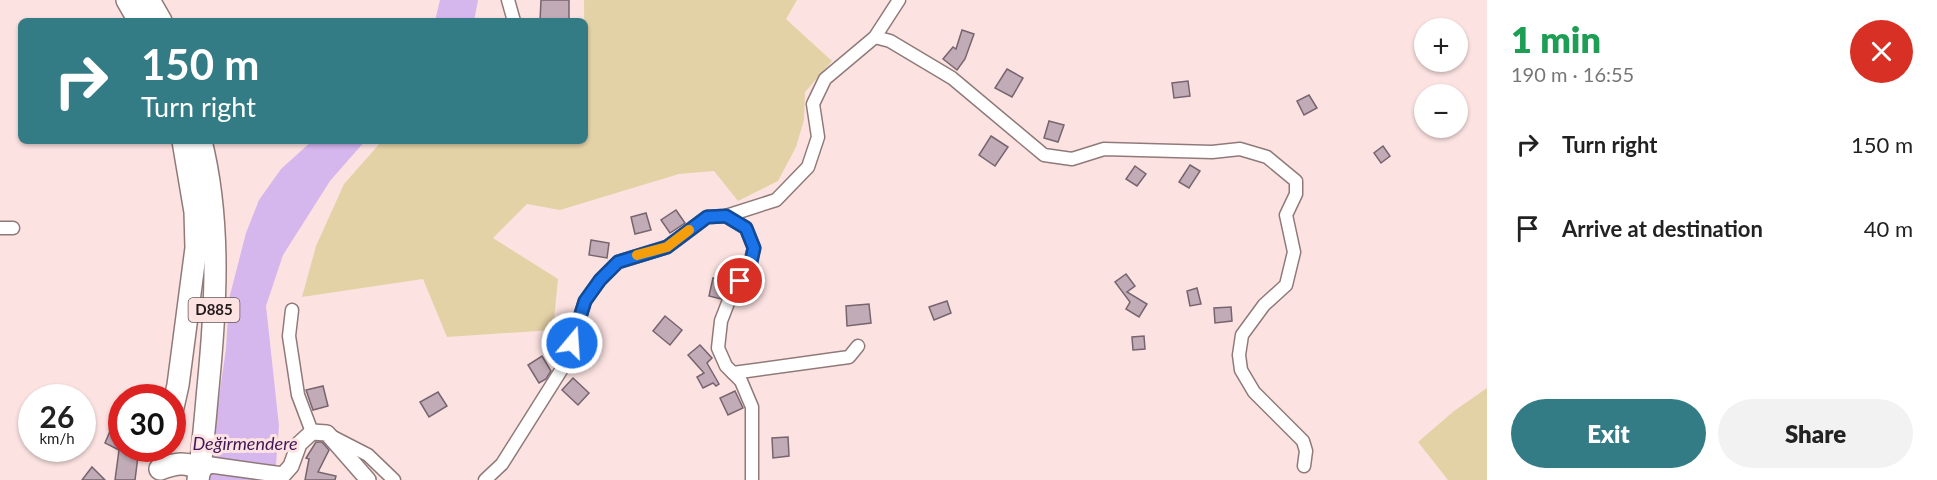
<!DOCTYPE html>
<html lang="en">
<head>
<meta charset="utf-8">
<style>
	:root { --surface:#fff; --page:#f2f2f2; --text:#222; --muted:#767676; --accent:#347c85 }
	body { margin:0; font-family:Lato,sans-serif; background:var(--page); color:var(--text); height:100vh; display:flex; flex-direction:column; font-size:22px; white-space:nowrap }
	* { box-sizing:border-box; margin:0 }
	p { font-size:20px; color:var(--muted) }
	.icon { flex:none; width:33px; height:33px; fill:none; stroke:currentColor; stroke-width:2; stroke-linecap:round; stroke-linejoin:round }
	.map { position:relative; flex:1; overflow:hidden }
	.panel { display:flex; flex-direction:column; background:var(--surface); width:450px }
	.panel>* { flex:none }
	.banner { position:absolute; left:18px; top:18px; width:570px; height:126px; border-radius:9px; box-shadow:0 2px 4px #0004; background:#347c85; color:#fff; overflow:hidden }
	.buttons { position:absolute; left:1414px; top:18px; display:grid; gap:12px }
	.buttons a { display:grid; place-items:center; width:54px; height:54px; border-radius:50%; background:var(--surface); box-shadow:0 2px 4px #0004; font-size:30px }
	.speed { position:absolute; left:18px; top:384px; display:flex; gap:12px; font-size:30px; font-weight:700; text-align:center }
	.speed>* { display:grid; place-content:center; width:78px; height:78px; border-radius:50%; background:var(--surface); box-shadow:0 2px 4px #0004; line-height:1 }
	.speed small { font-size:15px; font-weight:400 }
	.speed .limit { border:9px solid #d22; background:#fff; color:#111 }
	.pin { position:absolute; display:grid; place-items:center; width:51px; height:51px; color:#fff; margin:-26px; border:3px solid #fff; border-radius:50%; box-shadow:0 2px 6px #0007 }
	.me { position:absolute; width:66px; margin:-33px; rotate:18deg; stroke-linejoin:round; filter:drop-shadow(0 0 4px #0008) }
	.turn { display:flex; align-items:center; gap:21px; height:126px; padding:0 24px; font-size:27px }
	.turn .icon { width:78px; height:78px; stroke-width:2.5 }
	.turn b { display:block; font-size:42px; line-height:51px }
	.round { display:grid; place-items:center; flex:none; width:63px; height:63px; border-radius:32px; background:var(--page) }
	.head { display:flex; align-items:center; justify-content:space-between; height:102px; padding:0 24px }
	h1 { font-size:36px; font-weight:800; line-height:45px; color:#1e9e55 }
	.action { display:flex; gap:12px; margin-top:auto; padding:12px 24px }
	.action a { flex:1; height:69px; border-radius:36px; background:var(--accent); color:#fff; font-size:24px; font-weight:800; line-height:69px; text-align:center }
	.action a+a { background:var(--page); color:var(--text) }
	ul { padding:0; list-style:none }
	li { display:flex; align-items:center; gap:18px; height:84px; padding:0 24px }
	li div { flex:1 }
	li b { display:block; font-size:22px }
	li em { font-style:normal }
	main { display:flex; flex:1; min-height:0 }
	.map>svg:first-child { display:block }
</style>
</head>
<body>
<main>
<div class="map">
<svg width="1487" height="480" viewBox="0 0 1487 480">
	<rect width="100%" height="100%" fill="#fce3e2"/>
	<!-- green -->
	<g fill="#e4d2a7">
		<path d="M584 0H797L786 19 832 61 805 92 804 120 796 147 778 181 738 201 714 171 679 174 560 210 527 204 493 238 558 279 553 330 447 337 423 279 302 297 316 246 344 184 382 141H585Z"/>
		<path d="M1487 388V480H1448L1418 442 1454 411Z"/>
	</g>
	<!-- water -->
	<g fill="#d5b6ed">
		<path d="M440 0H478L474 21H435Z"/>
		<path d="M312 141H365L330 181 283 255 266 306 279 426 276 464 278 480H207L226 349 229 299 246 233 259 200 281 169Z"/>
	</g>
	<!-- building -->
	<g fill="#c0abb6" stroke="#77646e" stroke-width="1.5">
		<path d="M541 0H569V21H540Z"/>
		<path d="M962 30 974 34 965 59 957 70 943 59 953 47 956 49Z"/>
		<path d="M1007 69 1023 78 1012 97 995 88Z"/>
		<path d="M1188 81 1190 96 1174 98 1172 83Z"/>
		<path d="M1309 95 1317 108 1304 115 1297 101Z"/>
		<path d="M1049 121 1064 125 1058 142 1044 138Z"/>
		<path d="M991 136 1008 147 995 166 979 155Z"/>
		<path d="M1383 146 1390 156 1381 163 1374 153Z"/>
		<path d="M1190 165 1200 171 1189 188 1179 182Z"/>
		<path d="M1135 166 1146 174 1137 186 1126 179Z"/>
		<path d="M676 210 685 223 670 233 661 220Z"/>
		<path d="M646 213 651 230 635 234 631 217Z"/>
		<path d="M591 240 609 243 607 258 589 255Z"/>
		<path d="M1126 274 1135 286 1127 292 1147 304 1139 317 1126 309 1130 302 1115 282Z"/>
		<path d="M713 278 730 282 721 299 709 296Z"/>
		<path d="M1197 288 1201 304 1190 306 1187 291Z"/>
		<path d="M947 301 951 313 934 320 929 307Z"/>
		<path d="M869 304 871 323 847 326 846 306Z"/>
		<path d="M1231 307 1232 321 1215 323 1214 308Z"/>
		<path d="M665 316 682 330 670 345 653 331Z"/>
		<path d="M1144 336 1145 349 1133 350 1132 337Z"/>
		<path d="M700 345 712 358 707 363 719 384 716 386 713 383 703 388 697 377 704 373 688 355Z"/>
		<path d="M542 356 551 371 546 379 539 383 528 365Z"/>
		<path d="M573 378 589 393 578 405 562 390Z"/>
		<path d="M323 386 328 406 313 410 306 390Z"/>
		<path d="M735 391 743 408 728 415 720 398Z"/>
		<path d="M438 392 447 406 429 417 420 402Z"/>
		<path d="M122 403V448H139L135 480H115L119 450 105 443Z"/>
		<path d="M788 437 789 456 773 458 772 438Z"/>
		<path d="M316 442H322L329 450 318 472 336 476 335 480H305L309 459 306 458Z"/>
		<path d="M92 467 105 480H82Z"/>
	</g>
	<g fill="none" stroke-linecap="round" stroke-linejoin="round">
		<defs>
			<g id="minor">
				<path d="M508 0 514 21"/>
				<path d="M875 37 890 41 952 78 1044 155 1072 159 1104 149 1212 152 1240 149 1267 157 1296 181V194L1286 215 1294 252 1286 285 1264 305 1242 335 1239 355 1241 370 1254 392 1303 441 1306 451 1304 466"/>
				<path d="M726 216 746 228 754 248 749 267 731 295 721 321 718 348 726 366 741 381 752 407V480"/>
				<path d="M0 228H13"/>
				<path d="M292 310 289 336 298 395 312 432"/>
				<path d="M733 373 849 357 858 346"/>
				<path d="M333 437 368 455 394 480"/>
				<path d="M485 480 502 464 565 364 585 301 600 280 618 262 667 247 707 217 726 216 776 200 808 167 818 137 813 104 825 79 875 37 899 0"/>
			</g>
			<path id="tertiary" d="M200 471 211 465 283 475 291 466 299 444 312 432 327 433 368 480"/>
			<g id="trunk">
				<path d="M127 0 139 21"/>
				<path d="M149 0 161 21"/>
				<path d="M172 412 178 385 196 248 195 212 183 141"/>
				<path d="M160 469C174 464 188 460 200 471"/>
				<path d="M198 480C203 450 205 419 208 388 216 307 221 221 201 141"/>
			</g>
		</defs>
		<!-- minor casing -->
		<use href="#minor" stroke="#907a79" stroke-width="15"/>
		<!-- tertiary casing -->
		<use href="#tertiary" stroke="#907a79" stroke-width="18"/>
		<!-- trunk casing -->
		<use href="#trunk" stroke="#907a79" stroke-width="24"/>
		<!-- minor -->
		<use href="#minor" stroke="#fff" stroke-width="12"/>
		<!-- tertiary -->
		<use href="#tertiary" stroke="#fff" stroke-width="15"/>
		<!-- trunk -->
		<use href="#trunk" stroke="#fff" stroke-width="21"/>
	</g>
	<g fill="none" stroke-linecap="round" stroke-linejoin="round">
		<defs>
			<path id="route" d="M572 343 585 301 600 280 618 262 667 247 707 217 726 216 746 228 754 248 750 267 740 281"/>
		</defs>
		<!-- route casing -->
		<use href="#route" stroke="#114b97" stroke-width="15"/>
		<!-- route -->
		<use href="#route" stroke="#1a73e8" stroke-width="10"/>
		<!-- slow -->
		<path stroke="#f59e0b" stroke-width="10" d="M637 255 667 247 689 230"/>
	</g>
	<g text-anchor="middle" stroke-width="6" stroke-linejoin="round" paint-order="stroke">
		<!-- shield labels -->
		<rect fill="#fce3e2" stroke="#645656" stroke-width="1.5" x="188.5" y="298" width="51" height="24" rx="4.5"/>
		<g font-size="15" font-weight="bold" fill="#231a1a">
			<text x="214" y="315">D885</text>
		</g>
		<!-- water labels -->
		<g font-size="18" font-style="italic" fill="#3f1757" stroke="#fce3e2">
			<text x="245" y="450">Değirmendere</text>
		</g>
	</g>
</svg>
<div class="buttons">
<a>+</a>
<a>−</a>
</div>
<div class="speed"><div>26<small>km/h</small></div><div class="limit">30</div></div>
<div class="pin" style="left:740px;top:281px;background:#d93025"><svg class="icon" aria-label="arrive" viewBox="0 0 24 24"><path d="M6 21V4h12l-3 4 3 4H6"/></svg></div>
<svg class="me" style="left:572px;top:343px" viewBox="-20 -20 40 40"><circle r="17" fill="#1a73e8" stroke="#fff" stroke-width="3"/><path d="M0-11L8 9 0 5-8 9z" fill="#fff"/></svg>
<div class="banner">
<div class="turn"><svg class="icon" aria-label="right" viewBox="0 0 24 24"><path d="M7 20v-9h11M14 6l5 5-5 5"/></svg><div><b>150 m</b>Turn right</div></div>
</div>
</div>
<section class="panel">
<div class="head"><div><h1>1 min</h1><p>190 m · 16:55</p></div><a class="round" style="background:#d93025;color:#fff"><svg class="icon" aria-label="close" viewBox="0 0 24 24"><path d="M6 6l12 12M18 6L6 18"/></svg></a></div>
<ul>
<li><svg class="icon" aria-label="right" viewBox="0 0 24 24"><path d="M7 20v-9h11M14 6l5 5-5 5"/></svg><div><b>Turn right</b></div><em>150 m</em></li>
<li><svg class="icon" aria-label="arrive" viewBox="0 0 24 24"><path d="M6 21V4h12l-3 4 3 4H6"/></svg><div><b>Arrive at destination</b></div><em>40 m</em></li>
</ul>
<div class="action"><a>Exit</a><a>Share</a></div>
</section>
</main>
</body>
</html>
